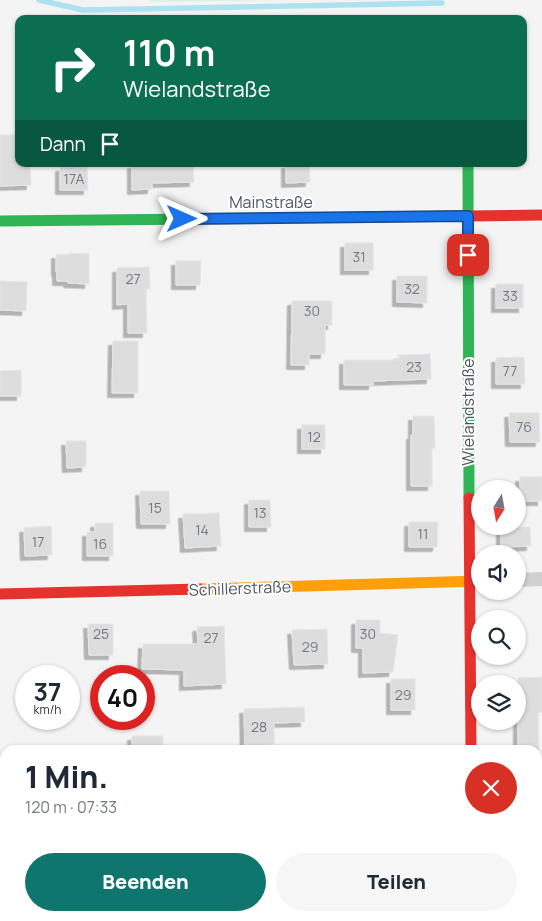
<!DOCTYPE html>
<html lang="de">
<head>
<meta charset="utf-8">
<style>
	:root { --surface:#fff; --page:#f6f6f7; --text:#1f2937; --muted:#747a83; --accent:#0f766e }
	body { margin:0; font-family:Manrope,sans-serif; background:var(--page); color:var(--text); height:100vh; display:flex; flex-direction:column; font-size:19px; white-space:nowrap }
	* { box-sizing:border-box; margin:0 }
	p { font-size:16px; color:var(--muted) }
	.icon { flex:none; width:28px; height:28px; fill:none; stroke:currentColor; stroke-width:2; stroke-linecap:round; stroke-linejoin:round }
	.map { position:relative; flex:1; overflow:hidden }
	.side { position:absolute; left:0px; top:745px; width:542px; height:176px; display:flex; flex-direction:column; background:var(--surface); border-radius:15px 15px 0 0; box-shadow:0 1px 4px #0004 }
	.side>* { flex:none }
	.guide { position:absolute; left:15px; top:15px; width:512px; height:152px; border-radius:10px; box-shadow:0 1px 4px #0004; background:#0b6e4f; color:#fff; overflow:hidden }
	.needle { width:32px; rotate:191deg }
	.tools { position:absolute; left:471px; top:480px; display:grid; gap:10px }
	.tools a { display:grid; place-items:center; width:55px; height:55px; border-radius:50%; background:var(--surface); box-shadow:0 1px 4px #0004; font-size:25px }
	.speed { position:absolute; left:15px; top:665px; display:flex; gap:10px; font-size:25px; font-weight:700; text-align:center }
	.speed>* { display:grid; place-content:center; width:65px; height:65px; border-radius:50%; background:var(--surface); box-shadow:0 1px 4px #0004; line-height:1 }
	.speed small { font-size:12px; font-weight:400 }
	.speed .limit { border:8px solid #d22; background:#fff; color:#111 }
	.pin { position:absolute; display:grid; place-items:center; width:42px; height:42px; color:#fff; margin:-21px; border-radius:10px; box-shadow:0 2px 8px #0006 }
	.me { position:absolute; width:55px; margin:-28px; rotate:90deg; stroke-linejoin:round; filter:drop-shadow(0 0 4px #0008) }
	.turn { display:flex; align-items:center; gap:18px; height:105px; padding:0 25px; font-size:22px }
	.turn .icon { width:65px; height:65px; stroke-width:2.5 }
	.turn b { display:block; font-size:35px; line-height:42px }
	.then { display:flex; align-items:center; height:48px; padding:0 25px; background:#0003; gap:10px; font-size:19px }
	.round { display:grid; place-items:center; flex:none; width:52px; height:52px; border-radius:26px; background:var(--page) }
	.head { display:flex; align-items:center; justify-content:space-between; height:85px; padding:0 25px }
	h1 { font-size:30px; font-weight:800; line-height:38px }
	.cta { display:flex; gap:10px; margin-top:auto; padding:10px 25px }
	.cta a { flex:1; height:58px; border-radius:30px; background:var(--accent); color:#fff; font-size:20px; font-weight:800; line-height:58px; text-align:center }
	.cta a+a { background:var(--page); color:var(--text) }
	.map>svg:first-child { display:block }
</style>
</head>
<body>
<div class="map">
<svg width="542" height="921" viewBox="0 0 542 921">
	<defs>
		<filter id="shadow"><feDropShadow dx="-4.5" dy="4.5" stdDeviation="0" flood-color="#0004"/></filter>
	</defs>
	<rect width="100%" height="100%" fill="#f4f4f4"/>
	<!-- green -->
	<path fill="#d9f2e3" d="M149 0H283L153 2Z"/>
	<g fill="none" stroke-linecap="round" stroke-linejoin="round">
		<!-- stream -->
		<path stroke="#aee2f0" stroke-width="5.5" d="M39 0 83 10 442 3"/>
	</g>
	<!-- building -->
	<g fill="#ddddde" stroke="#e5e6e7" filter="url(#shadow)">
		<path d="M0 135H19V164H30L31 185 0 186Z"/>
		<path d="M132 164H193L194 182 152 183V189L132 190Z"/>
		<path d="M286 164H309L310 182 286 183Z"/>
		<path d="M87 166 88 190H60V167Z"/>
		<rect x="345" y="243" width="28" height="27"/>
		<path d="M69 253 89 254V284L68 283V281H57V272H56V254L69 255Z"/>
		<path d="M176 261H201L200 285H176Z"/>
		<path d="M149 267 150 289H146L147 333H128V304L117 305V268Z"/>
		<path d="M397 276H427V303L397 302Z"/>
		<path d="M0 281 27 282 26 311 0 310Z"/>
		<rect x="496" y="284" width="27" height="24"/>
		<path d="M292 301H332V325H325V354H309V365H291Z"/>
		<path d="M113 341H138V393H112Z"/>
		<path d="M430 354 431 379 373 381V385H344V360H399L398 355Z"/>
		<path d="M524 357 525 384H496V358Z"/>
		<path d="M21 370V396H0V371Z"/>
		<path d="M509 413H539L540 442H510Z"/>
		<path d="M413 416H434L435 448H432V486H411V435H413Z"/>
		<rect x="302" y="425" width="23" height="24"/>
		<path d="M66 441H86V467L67 468Z"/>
		<rect x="520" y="477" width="22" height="24"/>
		<path d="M140 491H169L170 524H141Z"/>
		<path d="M249 500H270L271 527H249Z"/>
		<path d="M219 513 221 546 185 548 183 514Z"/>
		<path d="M409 522H438L437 547H409Z"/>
		<path d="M95 523H113V556H87V532H95Z"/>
		<path d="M51 526 52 555 25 556 24 528Z"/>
		<path d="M530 527 531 546 501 547V528Z"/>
		<path d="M356 620H380V633L398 635 393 672 363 673V648H356Z"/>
		<path d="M88 624H113V655H89Z"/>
		<path d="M224 626 226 684 184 686V670L142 669 143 644H198L197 627Z"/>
		<path d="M327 629 328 664 294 665 292 630Z"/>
		<path d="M542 677V712L538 713 539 750H518V678Z"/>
		<rect x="391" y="679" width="24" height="31"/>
		<path d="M304 707 305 722 274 723V744L267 745V750H245L244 709Z"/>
		<rect x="132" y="736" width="31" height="14"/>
	</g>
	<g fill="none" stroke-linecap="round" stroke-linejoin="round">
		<!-- street -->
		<g stroke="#ced0d2" stroke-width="14">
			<path d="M518 580 542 579"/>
			<path d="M492 916V921"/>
		</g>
		<!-- fast -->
		<g stroke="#30b455" stroke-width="11">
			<path d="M468 164 469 498"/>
			<path d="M0 221 196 219"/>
		</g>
		<!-- slow -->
		<g stroke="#ff9f0a" stroke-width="11">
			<path d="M196 219 467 216"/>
			<path d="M201 589 480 581"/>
		</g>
		<!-- jam -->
		<g stroke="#e5322d" stroke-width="11">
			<path d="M467 216 542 215"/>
			<path d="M469 498 471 750"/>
			<path d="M0 594 201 589"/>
		</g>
	</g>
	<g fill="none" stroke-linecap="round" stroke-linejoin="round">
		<defs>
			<path id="route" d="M182 219 468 216V255"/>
		</defs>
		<!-- route casing -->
		<use href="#route" stroke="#114b97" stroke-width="12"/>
		<!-- route -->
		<use href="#route" stroke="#1a73e8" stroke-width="9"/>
	</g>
	<g text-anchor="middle" stroke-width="4" stroke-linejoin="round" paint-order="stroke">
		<!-- number labels -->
		<g font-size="14" fill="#707881">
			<text x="74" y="184">17A</text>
			<text x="359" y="262">31</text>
			<text x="133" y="284">27</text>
			<text x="412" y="294">32</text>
			<text x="510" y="301">33</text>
			<text x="312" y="316">30</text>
			<text x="414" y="372">23</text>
			<text x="510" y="376">77</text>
			<text x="524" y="432">76</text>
			<text x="314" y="442">12</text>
			<text x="155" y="513">15</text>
			<text x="260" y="518">13</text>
			<text x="202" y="535">14</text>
			<text x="423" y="539">11</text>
			<text x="38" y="547">17</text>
			<text x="100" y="549">16</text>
			<text x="101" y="639">25</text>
			<text x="368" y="639">30</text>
			<text x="211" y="643">27</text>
			<text x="310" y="652">29</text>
			<text x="403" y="700">29</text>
			<text x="259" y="732">28</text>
		</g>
		<!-- street labels -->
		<g font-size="16" fill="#4a5661" stroke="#fff">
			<text x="271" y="208">Mainstraße</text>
			<text transform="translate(468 412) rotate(-90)" y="6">Wielandstraße</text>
			<text transform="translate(240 588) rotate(-2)" y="6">Schillerstraße</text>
		</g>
	</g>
</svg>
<div class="tools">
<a><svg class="needle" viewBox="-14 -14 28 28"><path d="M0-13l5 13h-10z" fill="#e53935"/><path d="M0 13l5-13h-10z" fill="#747a83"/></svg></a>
<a><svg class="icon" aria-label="sound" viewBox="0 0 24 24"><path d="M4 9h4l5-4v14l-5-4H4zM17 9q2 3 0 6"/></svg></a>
<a><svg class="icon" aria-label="search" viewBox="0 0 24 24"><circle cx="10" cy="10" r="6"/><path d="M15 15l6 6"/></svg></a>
<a><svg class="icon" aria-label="layers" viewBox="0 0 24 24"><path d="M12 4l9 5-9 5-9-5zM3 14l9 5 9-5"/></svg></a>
</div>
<div class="speed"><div>37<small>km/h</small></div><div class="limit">40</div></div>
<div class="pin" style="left:468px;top:255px;background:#d93025"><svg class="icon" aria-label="arrive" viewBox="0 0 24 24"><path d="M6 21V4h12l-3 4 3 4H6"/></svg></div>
<svg class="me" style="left:182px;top:219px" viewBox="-20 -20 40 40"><path d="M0-17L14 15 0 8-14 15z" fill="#1a73e8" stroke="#fff" stroke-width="4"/></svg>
<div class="guide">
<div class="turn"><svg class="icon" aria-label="right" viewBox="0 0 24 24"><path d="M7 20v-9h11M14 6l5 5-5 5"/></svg><div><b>110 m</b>Wielandstraße</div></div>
<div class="then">Dann<svg class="icon" aria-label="arrive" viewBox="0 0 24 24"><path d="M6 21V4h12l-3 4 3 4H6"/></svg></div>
</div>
<section class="side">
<div class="head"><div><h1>1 Min.</h1><p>120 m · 07:33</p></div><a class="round" style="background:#d93025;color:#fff"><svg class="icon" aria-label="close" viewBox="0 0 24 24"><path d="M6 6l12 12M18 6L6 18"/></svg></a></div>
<div class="cta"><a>Beenden</a><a>Teilen</a></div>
</section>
</div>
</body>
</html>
